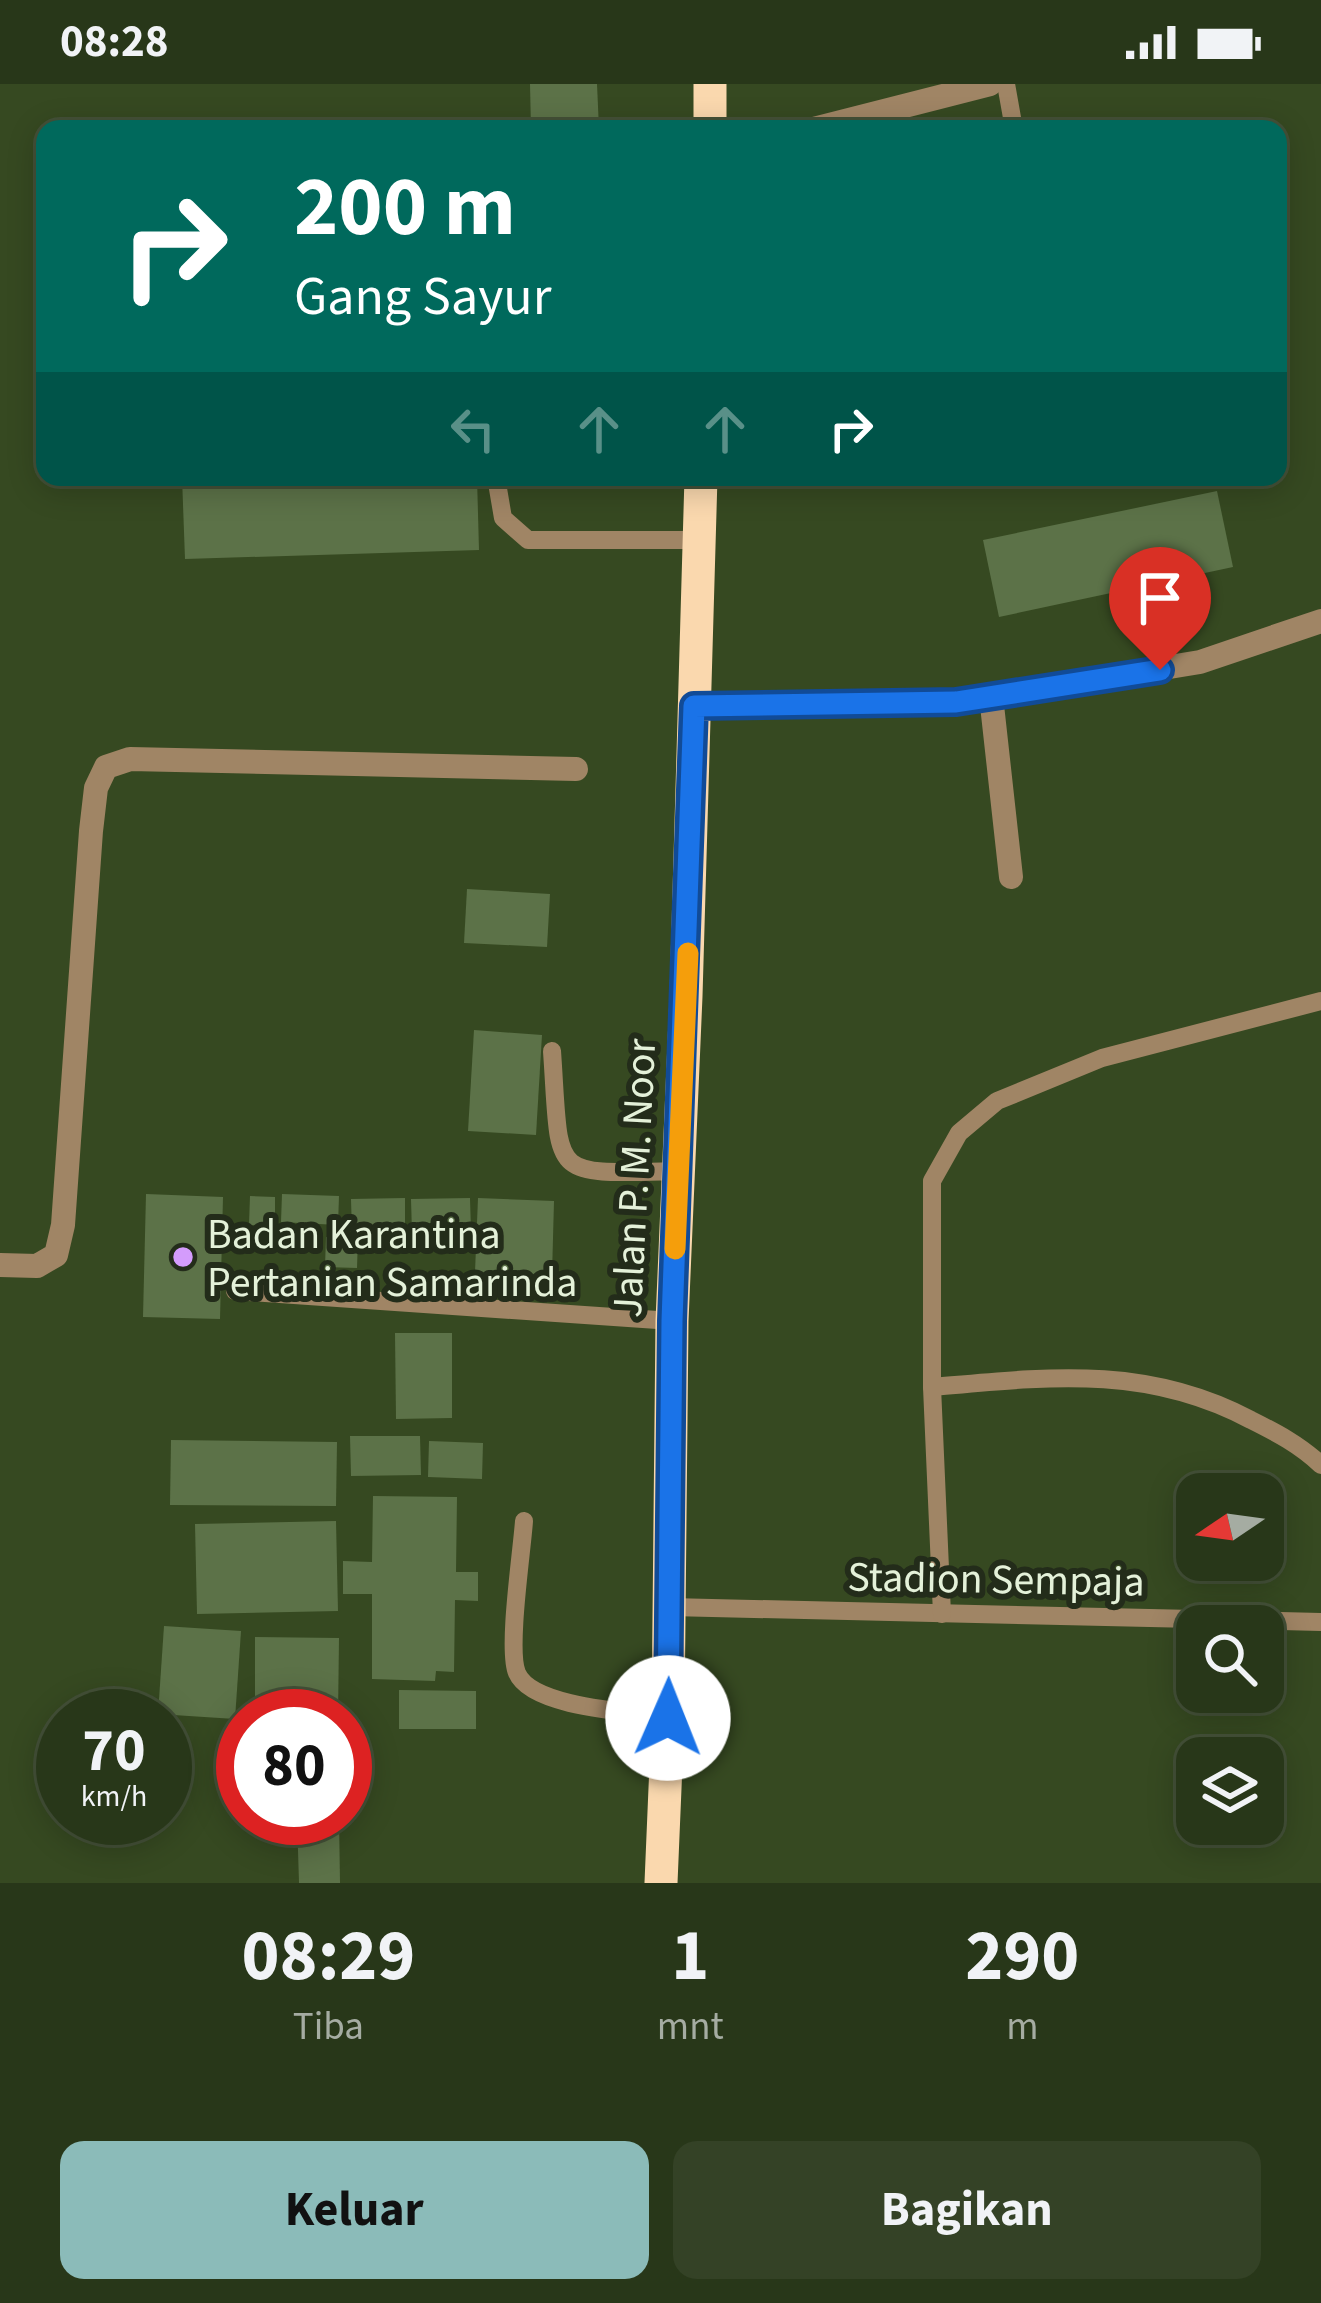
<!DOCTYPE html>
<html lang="id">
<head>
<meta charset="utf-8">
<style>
	:root { --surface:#283719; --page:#344226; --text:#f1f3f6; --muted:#a5aca2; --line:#445138; --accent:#8bbbb9 }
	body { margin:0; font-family:"Source Sans 3",sans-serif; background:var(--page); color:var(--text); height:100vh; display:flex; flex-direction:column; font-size:45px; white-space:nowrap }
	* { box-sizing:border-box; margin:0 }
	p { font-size:39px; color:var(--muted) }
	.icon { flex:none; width:66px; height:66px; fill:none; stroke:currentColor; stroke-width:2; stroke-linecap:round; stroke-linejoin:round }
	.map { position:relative; height:1799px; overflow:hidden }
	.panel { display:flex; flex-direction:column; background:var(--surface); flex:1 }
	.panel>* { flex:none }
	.top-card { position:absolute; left:36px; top:36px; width:1251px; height:366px; border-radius:24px; box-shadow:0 6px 30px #0003,0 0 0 3px var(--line); background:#00695c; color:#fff; overflow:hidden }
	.needle { width:78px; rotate:257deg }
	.fabs { position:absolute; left:1176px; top:1389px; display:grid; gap:24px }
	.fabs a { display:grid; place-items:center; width:108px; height:108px; border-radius:24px; background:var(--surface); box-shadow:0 6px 30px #0003,0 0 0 3px var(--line); font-size:60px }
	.speed { position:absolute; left:36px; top:1605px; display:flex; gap:24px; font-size:60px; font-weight:700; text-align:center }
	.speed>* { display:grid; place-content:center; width:156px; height:156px; border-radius:50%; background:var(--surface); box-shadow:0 6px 30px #0003,0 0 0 3px var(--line); line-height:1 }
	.speed small { font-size:30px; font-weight:400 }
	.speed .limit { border:18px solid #d22; background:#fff; color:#111 }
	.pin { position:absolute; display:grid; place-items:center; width:102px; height:102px; color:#fff; margin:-123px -51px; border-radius:50% 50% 50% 0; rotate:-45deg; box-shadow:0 0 12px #0007 }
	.pin .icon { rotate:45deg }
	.me { position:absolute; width:132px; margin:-66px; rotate:1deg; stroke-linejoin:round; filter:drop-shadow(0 0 9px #0008) }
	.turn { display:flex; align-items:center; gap:42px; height:252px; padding:0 60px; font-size:54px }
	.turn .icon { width:156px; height:156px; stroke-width:2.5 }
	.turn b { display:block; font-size:84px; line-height:102px }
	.lanes { display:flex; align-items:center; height:114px; padding:0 60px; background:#0003; justify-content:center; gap:60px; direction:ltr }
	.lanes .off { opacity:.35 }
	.eta { display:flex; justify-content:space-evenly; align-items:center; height:204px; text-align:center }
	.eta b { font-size:72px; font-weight:700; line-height:84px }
	.cta { display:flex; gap:24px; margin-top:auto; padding:24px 60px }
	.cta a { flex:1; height:138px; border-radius:24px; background:var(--accent); color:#111; font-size:48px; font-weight:700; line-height:138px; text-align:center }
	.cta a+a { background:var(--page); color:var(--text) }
	.status { display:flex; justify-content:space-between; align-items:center; height:84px; padding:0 60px; background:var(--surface); direction:ltr }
	.status svg { height:33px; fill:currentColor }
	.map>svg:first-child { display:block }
</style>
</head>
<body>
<div class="status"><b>08:28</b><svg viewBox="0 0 49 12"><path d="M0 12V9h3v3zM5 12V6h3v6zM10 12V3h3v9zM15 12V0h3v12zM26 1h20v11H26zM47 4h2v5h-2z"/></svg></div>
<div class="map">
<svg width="1321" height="1799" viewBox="0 0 1321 1799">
	<rect width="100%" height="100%" fill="#364921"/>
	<!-- building -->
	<g fill="#5c7248">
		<path d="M530 0H597L599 45H531Z"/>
		<path d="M182 393H477L479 466 185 475Z"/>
		<path d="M1217 407 1233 483 999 533 983 456Z"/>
		<path d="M467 805 550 810 547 863 464 859Z"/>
		<path d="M474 946 542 951 536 1051 468 1047Z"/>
		<path d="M146 1110 223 1113 220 1235 143 1233Z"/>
		<path d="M282 1110 339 1112 338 1141 281 1138Z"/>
		<path d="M250 1112 275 1113V1142L249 1141Z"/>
		<path d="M405 1114V1148H352L351 1115Z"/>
		<path d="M470 1114 471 1147 412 1149 411 1115Z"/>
		<path d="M478 1114 554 1117 552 1191 475 1188Z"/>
		<path d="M326 1153 358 1154 357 1184 325 1183Z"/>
		<path d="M395 1249H452V1334L396 1335Z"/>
		<path d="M350 1352H420L421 1391 351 1392Z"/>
		<path d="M171 1356 337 1358 336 1422 170 1421Z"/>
		<path d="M429 1357 483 1359 482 1395 428 1393Z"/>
		<path d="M373 1412 457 1413 456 1488H478V1517L455 1516 454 1588 436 1587 435 1597 372 1595V1510H343V1477L372 1478Z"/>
		<path d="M336 1437 338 1527 197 1530 195 1440Z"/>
		<path d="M164 1542 241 1547 235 1635 158 1630Z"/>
		<path d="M255 1553 339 1554 338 1632H255Z"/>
		<path d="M399 1606 476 1607V1645H399Z"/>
		<path d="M297 1734H339L340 1799H299Z"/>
	</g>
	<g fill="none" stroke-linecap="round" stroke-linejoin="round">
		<!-- service -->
		<g stroke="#a08565" stroke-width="18">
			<path d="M1006 0 1014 45"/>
			<path d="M496 393 503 434 528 456H699"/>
			<path d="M1083 393 1084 396"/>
			<path d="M552 967C561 1096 547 1090 679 1087"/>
			<path d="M235 1207 672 1237"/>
			<path d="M932 1303C1046 1293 1146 1280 1251 1336 1277 1349 1300 1361 1321 1381"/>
			<path d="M524 1437C522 1467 507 1566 517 1589 532 1624 633 1628 668 1633"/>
			<path d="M670 1523 1321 1538"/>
			<path d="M942 1530 932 1303V1097L959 1049 997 1017 1102 974 1321 917"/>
		</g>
		<!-- minor -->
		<g stroke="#a08565" stroke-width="24">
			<path d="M991 612 1011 793"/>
			<path d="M694 622 955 618 1200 578 1321 537"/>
			<path d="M0 1181 37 1182 56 1171 63 1141 91 747 96 704 106 683 130 675 576 685"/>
		</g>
		<!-- tertiary -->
		<path stroke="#a08565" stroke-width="24" d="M814 45 990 0"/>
		<!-- trunk -->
		<g stroke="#fad8ae" stroke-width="33">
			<path d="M710 0V45"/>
			<path d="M661 1799 668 1633 672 1237 686 912 701 393"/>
		</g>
	</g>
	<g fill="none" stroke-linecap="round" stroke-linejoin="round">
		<defs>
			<path id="route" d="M668 1634 672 1237 694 622 956 618 1160 586"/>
		</defs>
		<!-- route casing -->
		<use href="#route" stroke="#114b97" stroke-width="30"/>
		<!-- route -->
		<use href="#route" stroke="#1a73e8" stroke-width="21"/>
		<!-- slow -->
		<path stroke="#f59e0b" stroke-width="21" d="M675 1165 688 869"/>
	</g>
	<!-- markers -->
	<circle fill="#d49cfc" stroke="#232c1a" stroke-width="4.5" cx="183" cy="1173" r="12"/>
	<g text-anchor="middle" stroke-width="12" stroke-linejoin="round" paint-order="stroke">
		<!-- street labels -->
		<g font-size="42" fill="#e4f1d9" stroke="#232c1a">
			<text transform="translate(633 1094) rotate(-87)" y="15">Jalan P. M. Noor</text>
			<text transform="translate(996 1494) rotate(1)" y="15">Stadion Sempaja</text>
		</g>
		<!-- poi labels -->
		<g font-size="42" fill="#e4f1d9" stroke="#232c1a" text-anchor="start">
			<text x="207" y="1164">Badan Karantina<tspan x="207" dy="48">Pertanian Samarinda</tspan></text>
		</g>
	</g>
</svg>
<div class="fabs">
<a><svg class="needle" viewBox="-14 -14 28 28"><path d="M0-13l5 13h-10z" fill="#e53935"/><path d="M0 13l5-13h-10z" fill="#a5aca2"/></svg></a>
<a><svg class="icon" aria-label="search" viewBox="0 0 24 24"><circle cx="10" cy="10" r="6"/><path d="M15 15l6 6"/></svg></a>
<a><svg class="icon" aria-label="layers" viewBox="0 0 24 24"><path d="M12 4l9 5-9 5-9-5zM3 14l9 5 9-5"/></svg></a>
</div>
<div class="speed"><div>70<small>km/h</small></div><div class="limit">80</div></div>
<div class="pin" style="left:1160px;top:586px;background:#d93025"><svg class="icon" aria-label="arrive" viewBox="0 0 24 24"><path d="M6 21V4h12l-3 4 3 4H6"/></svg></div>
<svg class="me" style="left:668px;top:1634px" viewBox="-20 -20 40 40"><circle r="19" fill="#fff"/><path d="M0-13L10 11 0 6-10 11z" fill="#1a73e8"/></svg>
<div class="top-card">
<div class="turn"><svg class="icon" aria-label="right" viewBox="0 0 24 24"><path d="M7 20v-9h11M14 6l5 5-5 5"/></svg><div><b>200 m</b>Gang Sayur</div></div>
<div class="lanes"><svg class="icon off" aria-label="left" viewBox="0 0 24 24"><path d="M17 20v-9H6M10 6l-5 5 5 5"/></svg><svg class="icon off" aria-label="ahead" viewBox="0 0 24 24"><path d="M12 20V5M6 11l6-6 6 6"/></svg><svg class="icon off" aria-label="ahead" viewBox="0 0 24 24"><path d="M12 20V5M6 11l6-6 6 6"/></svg><svg class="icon" aria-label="right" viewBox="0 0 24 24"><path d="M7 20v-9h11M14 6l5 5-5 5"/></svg></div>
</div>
</div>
<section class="panel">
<div class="eta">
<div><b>08:29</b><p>Tiba</p></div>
<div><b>1</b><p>mnt</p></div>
<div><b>290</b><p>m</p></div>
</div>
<div class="cta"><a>Keluar</a><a>Bagikan</a></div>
</section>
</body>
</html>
